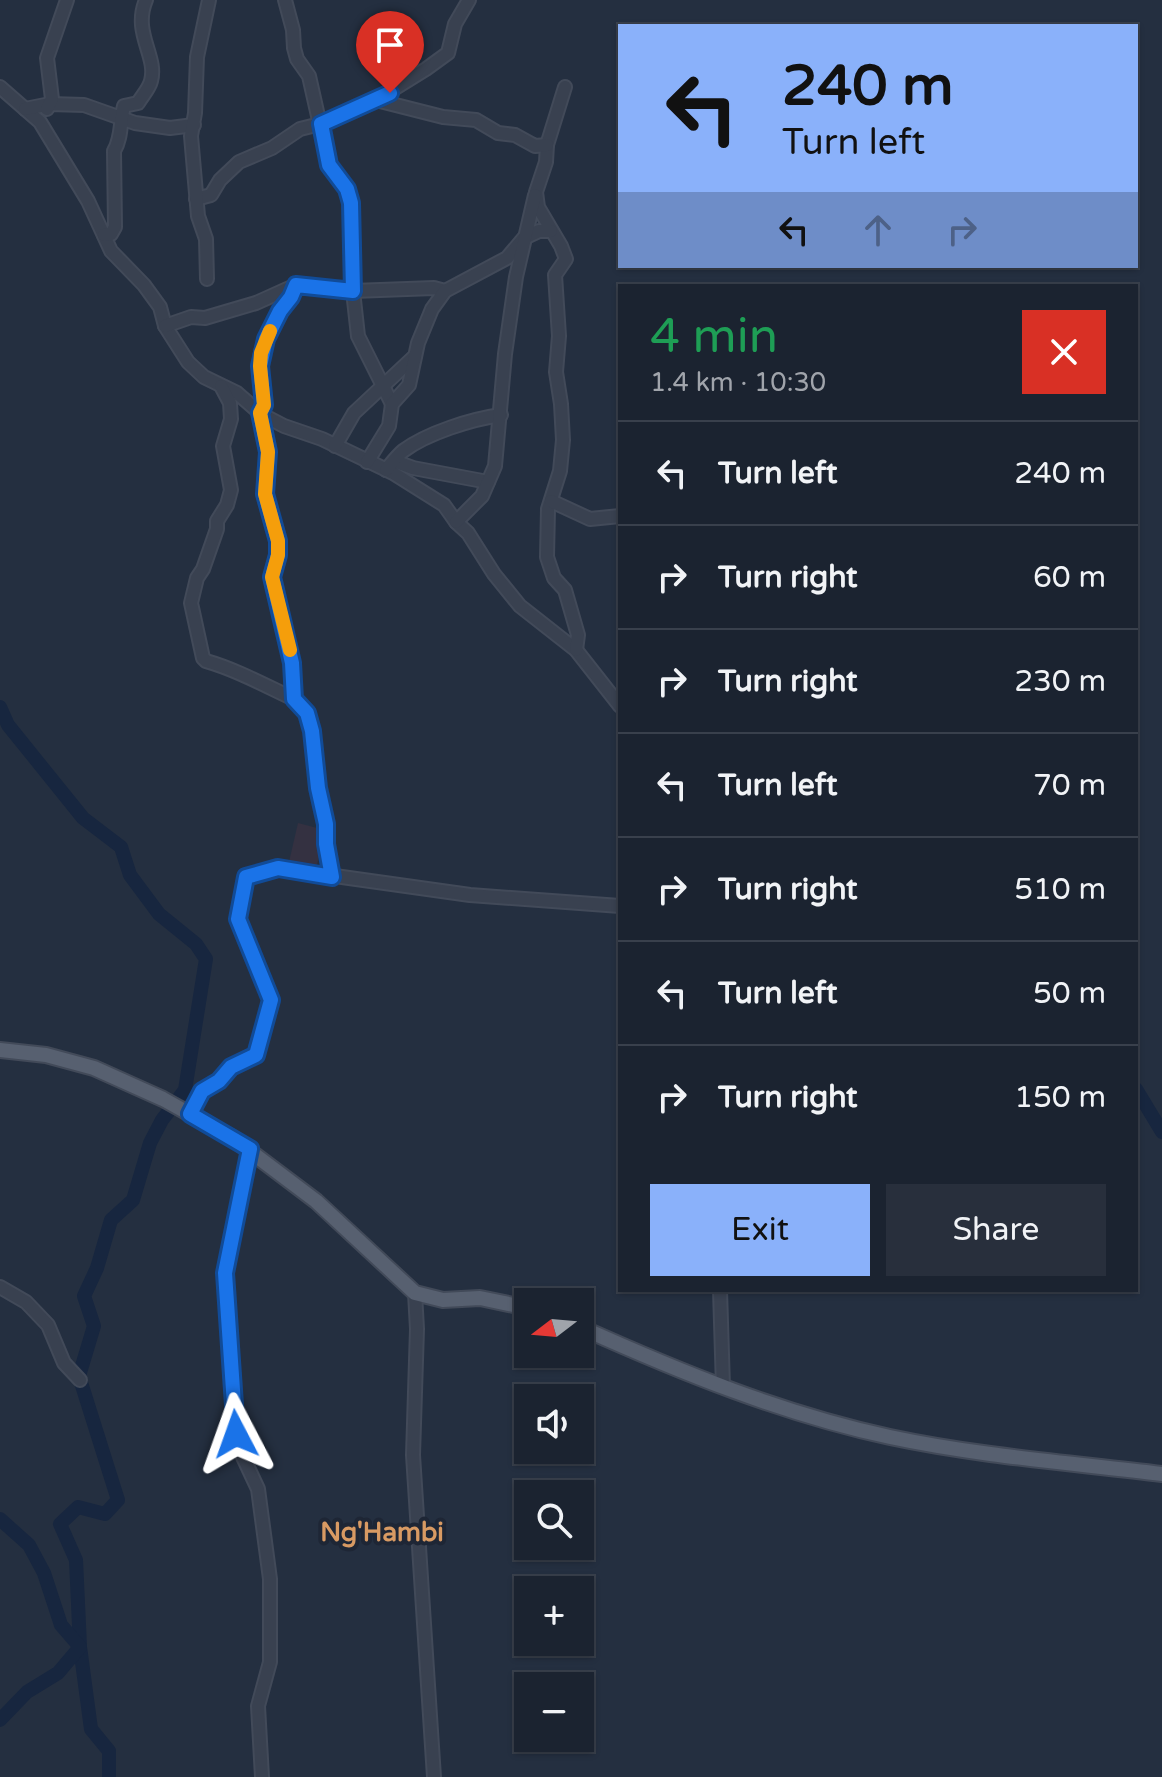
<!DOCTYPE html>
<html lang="en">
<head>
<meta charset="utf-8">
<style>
	:root { --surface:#1b2330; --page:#282f3c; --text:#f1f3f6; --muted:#a0a4ab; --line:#39404c; --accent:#8ab1fa }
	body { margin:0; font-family:"Varela Round",sans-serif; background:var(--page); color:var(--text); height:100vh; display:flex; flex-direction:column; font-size:30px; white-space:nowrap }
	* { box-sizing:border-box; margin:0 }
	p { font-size:26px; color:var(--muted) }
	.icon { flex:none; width:44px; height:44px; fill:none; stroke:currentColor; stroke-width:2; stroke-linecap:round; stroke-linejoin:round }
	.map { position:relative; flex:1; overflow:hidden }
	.details { position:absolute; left:618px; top:284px; width:520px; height:1008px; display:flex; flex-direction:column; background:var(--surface); border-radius:0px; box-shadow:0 2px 6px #0004,0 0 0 2px var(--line) }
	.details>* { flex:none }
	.top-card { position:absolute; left:618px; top:24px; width:520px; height:244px; border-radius:0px; box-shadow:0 2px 6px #0004,0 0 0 2px var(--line); background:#8ab1fa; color:#111; overflow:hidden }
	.needle { width:52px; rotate:254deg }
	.fabs { position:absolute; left:514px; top:1288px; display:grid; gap:16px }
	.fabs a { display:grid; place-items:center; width:80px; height:80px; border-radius:0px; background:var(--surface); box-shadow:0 2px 6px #0004,0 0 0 2px var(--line); font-size:40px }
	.pin { position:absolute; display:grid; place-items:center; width:68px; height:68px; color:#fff; margin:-82px -34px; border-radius:50% 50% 50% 0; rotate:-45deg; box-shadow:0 0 8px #0007 }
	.pin .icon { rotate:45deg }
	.me { position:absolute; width:88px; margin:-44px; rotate:356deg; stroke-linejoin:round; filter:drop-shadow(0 0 6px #0008) }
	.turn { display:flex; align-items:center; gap:28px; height:168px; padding:0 32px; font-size:36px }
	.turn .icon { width:104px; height:104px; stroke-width:2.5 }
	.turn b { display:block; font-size:56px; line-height:68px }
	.lanes { display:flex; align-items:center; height:76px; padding:0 32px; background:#0003; justify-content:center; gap:40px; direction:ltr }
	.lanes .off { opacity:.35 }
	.round { display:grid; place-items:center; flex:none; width:84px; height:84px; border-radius:0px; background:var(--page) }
	.overview { display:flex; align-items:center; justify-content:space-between; height:136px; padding:0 32px }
	h1 { font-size:48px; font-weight:600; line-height:60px; color:#1e9e55 }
	.button { display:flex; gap:16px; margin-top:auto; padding:16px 32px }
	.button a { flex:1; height:92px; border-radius:0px; background:var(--accent); color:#111; font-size:32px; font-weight:600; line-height:92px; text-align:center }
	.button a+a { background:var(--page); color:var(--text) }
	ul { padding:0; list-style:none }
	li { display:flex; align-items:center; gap:24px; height:104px; padding:0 32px; border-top:2px solid var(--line) }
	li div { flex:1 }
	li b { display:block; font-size:30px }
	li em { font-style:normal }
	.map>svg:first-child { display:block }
</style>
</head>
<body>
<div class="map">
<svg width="1162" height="1777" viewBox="0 0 1162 1777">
	<rect width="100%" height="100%" fill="#242f40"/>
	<!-- medical -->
	<path fill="#343141" d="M298 823 325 830 316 869 289 862Z"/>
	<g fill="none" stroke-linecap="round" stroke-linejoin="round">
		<!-- river -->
		<g stroke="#17263f" stroke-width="14">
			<path d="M0 707 8 725 83 818 121 847 130 875 159 914 196 944 206 959 185 1090 162 1120 150 1143 133 1200 111 1220 97 1268 84 1296 94 1326 79 1376 118 1500 105 1514 78 1507 60 1524 76 1560 80 1647 91 1729 109 1751V1777"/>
			<path d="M1136 1089 1162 1132"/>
			<path d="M0 1519 29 1545 44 1573 61 1625 80 1647 58 1673 27 1692 0 1720"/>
		</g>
		<defs>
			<g id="minor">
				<path d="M285 0 293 30 294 48 297 59 309 76 329 165 347 189 351 203 353 291 358 336 392 404"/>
				<path d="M0 87 40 122 88 201 111 251 144 285 160 307 165 326 188 362 204 377 237 393 261 414 284 426 322 439 393 473 444 505 456 522 468 533 494 574 520 606 576 650 620 706"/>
				<path d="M565 87 547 145 546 162 536 192 538 207 561 246 566 259 555 275 559 336 556 372 561 404 563 440 560 471 548 509 547 557 554 578 565 590 578 635 576 650"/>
				<path d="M376 100 443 117 476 120 498 133 515 135 535 146 547 145"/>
				<path d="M25 109 50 104 84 105 135 123 170 128 194 125"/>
				<path d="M47 109 52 99 47 58 67 0"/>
				<path d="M196 199 211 195 220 180 239 162 272 148 300 129 328 122 376 100 426 69 448 53 455 24 469 0"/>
				<path d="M104 235 111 234 115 227 114 151C122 138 120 121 124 106L138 103C142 96 149 89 151 81 158 56 132 33 146 0"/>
				<path d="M207 279 206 239 198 216 191 136 195 113 197 57 209 0"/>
				<path d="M165 326 191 317 205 318 256 303 296 285 353 291 434 288 445 291"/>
				<path d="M221 386 230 403 231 419 223 446 231 490 227 505 217 521V529L203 569 197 578 191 603 203 658 206 661C237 670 264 685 294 699"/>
				<path d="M260 413C268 398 259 376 260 358 263 330 287 310 296 285"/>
				<path d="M261 414 268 452 265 494 278 541V555L272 577 292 663 294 699 307 713 312 731 318 788 326 824V844L332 877"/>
				<path d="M335 446 354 413 415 356"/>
				<path d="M394 461 413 468 488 482"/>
				<path d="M367 462 389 426 392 404 409 385 418 343 432 309 445 291 507 258 524 238 539 231H551"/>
				<path d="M386 470C391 464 397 456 403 451 427 433 472 419 501 415"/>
				<path d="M551 501 590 519 620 516"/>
				<path d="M456 522 482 496 495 466 505 354 516 277 535 195"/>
				<path d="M190 1114 202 1091 219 1081 231 1067 256 1055 271 1000 238 919 246 877 278 868 470 895 620 906"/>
				<path d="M250 1149 225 1273 236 1434 243 1457 258 1489 270 1579V1662L258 1706 262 1777"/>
				<path d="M0 1287 26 1302 48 1325 64 1363 80 1380"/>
				<path d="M720 1290 723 1387"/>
				<path d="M415 1293 417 1329 413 1455 434 1777"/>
			</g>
			<g id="major">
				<path d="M0 1050 46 1055 94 1068 163 1099 231 1137 316 1201 415 1293 443 1300 480 1298 528 1308"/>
				<path d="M580 1327C680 1372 783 1414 890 1437 979 1456 1072 1463 1162 1474"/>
			</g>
		</defs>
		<!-- minor casing -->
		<use href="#minor" stroke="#424a59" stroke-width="16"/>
		<!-- major casing -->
		<use href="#major" stroke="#424a59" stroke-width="18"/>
		<!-- minor -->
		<use href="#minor" stroke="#394150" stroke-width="12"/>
		<!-- major -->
		<use href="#major" stroke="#576070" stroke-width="14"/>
	</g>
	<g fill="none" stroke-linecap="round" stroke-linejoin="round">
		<defs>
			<path id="route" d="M236 1434 225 1273 250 1149 190 1114 202 1091 219 1081 231 1067 256 1055 271 1000 238 919 246 877 278 868 332 877 326 844V824L318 788 312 731 307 713 294 699 292 663 272 577 278 555V541L265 494 268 452 260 413 264 405 260 366 266 339 280 311 291 297 296 285 353 291 351 203 347 189 329 165 321 124 390 93"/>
		</defs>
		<!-- route casing -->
		<use href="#route" stroke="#114b97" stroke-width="20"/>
		<!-- route -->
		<use href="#route" stroke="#1a73e8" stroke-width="14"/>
		<!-- slow -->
		<path stroke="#f59e0b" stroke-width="14" d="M270 331 261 353 260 366 264 405 260 413 268 452 265 494 278 541V555L272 577 290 650"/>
	</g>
	<g text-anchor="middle" stroke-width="8" stroke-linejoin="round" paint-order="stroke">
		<!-- quarter labels -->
		<g font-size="26" font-weight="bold" fill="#d89a63" stroke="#1e2635">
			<text x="382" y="1541">Ng'Hambi</text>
		</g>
	</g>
</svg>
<div class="fabs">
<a><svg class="needle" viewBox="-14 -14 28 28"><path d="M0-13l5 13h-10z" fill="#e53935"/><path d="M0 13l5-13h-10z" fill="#a0a4ab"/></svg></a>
<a><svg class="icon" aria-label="sound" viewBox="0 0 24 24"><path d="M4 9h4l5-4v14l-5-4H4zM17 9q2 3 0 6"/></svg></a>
<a><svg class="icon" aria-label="search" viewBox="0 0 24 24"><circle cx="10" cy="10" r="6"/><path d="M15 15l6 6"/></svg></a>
<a>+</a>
<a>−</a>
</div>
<div class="pin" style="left:390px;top:93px;background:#d93025"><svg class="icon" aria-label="arrive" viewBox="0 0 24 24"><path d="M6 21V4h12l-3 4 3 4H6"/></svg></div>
<svg class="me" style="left:236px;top:1434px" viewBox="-20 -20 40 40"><path d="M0-17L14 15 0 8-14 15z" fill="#1a73e8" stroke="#fff" stroke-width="4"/></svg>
<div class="top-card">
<div class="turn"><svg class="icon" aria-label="left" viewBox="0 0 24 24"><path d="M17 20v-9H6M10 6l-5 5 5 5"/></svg><div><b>240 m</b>Turn left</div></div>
<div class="lanes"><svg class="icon" aria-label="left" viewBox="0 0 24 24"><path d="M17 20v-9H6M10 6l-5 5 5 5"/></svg><svg class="icon off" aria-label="ahead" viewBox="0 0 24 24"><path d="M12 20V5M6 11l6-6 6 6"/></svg><svg class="icon off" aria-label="right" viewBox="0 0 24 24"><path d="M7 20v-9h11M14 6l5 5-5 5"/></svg></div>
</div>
<section class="details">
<div class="overview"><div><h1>4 min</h1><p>1.4 km · 10:30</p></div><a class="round" style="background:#d93025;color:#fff"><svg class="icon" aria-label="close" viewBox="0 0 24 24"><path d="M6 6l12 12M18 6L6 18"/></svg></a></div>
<ul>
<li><svg class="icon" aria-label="left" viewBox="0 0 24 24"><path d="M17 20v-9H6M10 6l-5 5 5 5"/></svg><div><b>Turn left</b></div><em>240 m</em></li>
<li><svg class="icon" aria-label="right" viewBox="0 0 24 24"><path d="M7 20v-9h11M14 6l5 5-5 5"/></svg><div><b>Turn right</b></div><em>60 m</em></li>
<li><svg class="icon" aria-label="right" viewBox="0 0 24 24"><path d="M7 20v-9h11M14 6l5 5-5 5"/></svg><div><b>Turn right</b></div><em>230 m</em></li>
<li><svg class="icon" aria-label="left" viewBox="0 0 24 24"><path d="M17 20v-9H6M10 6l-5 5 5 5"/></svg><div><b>Turn left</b></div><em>70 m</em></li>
<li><svg class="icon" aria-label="right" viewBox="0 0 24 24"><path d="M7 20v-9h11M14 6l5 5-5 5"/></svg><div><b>Turn right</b></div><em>510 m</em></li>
<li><svg class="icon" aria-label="left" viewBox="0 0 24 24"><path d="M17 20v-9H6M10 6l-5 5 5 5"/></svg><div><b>Turn left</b></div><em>50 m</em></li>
<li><svg class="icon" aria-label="right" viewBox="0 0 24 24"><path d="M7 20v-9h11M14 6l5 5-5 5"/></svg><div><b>Turn right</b></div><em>150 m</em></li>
</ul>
<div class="button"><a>Exit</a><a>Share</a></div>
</section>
</div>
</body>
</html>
